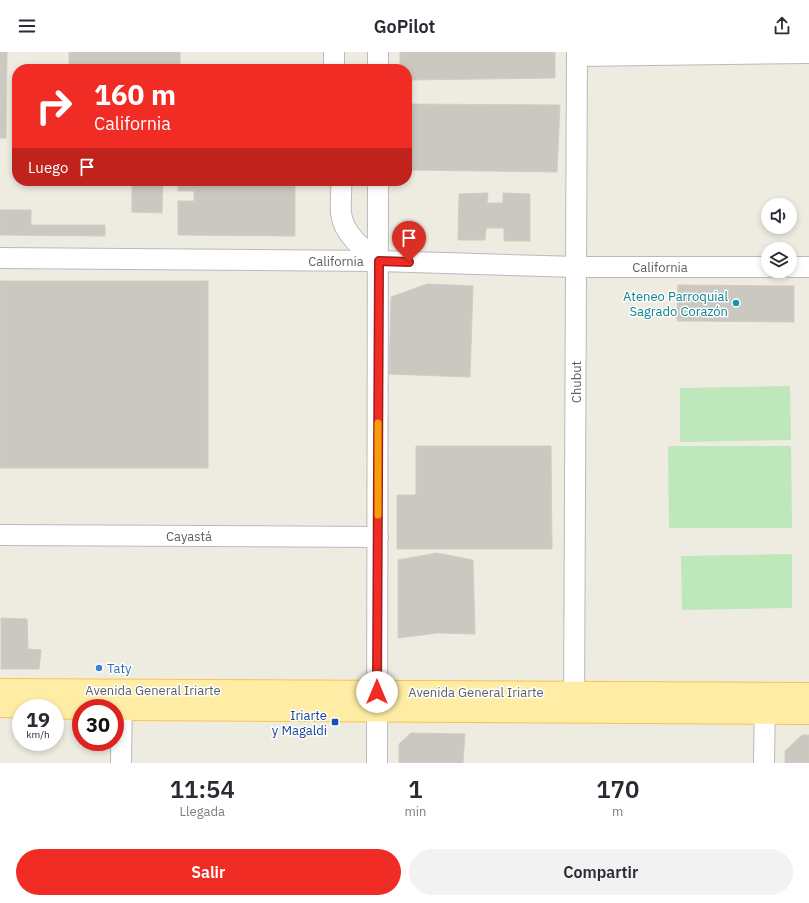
<!DOCTYPE html>
<html lang="es">
<head>
<meta charset="utf-8">
<style>
	:root { --surface:#fff; --page:#f2f2f3; --text:#2b2b33; --muted:#7c7c81; --accent:#f12c24 }
	body { margin:0; font-family:"IBM Plex Sans",sans-serif; background:var(--page); color:var(--text); height:100vh; display:flex; flex-direction:column; font-size:15px; white-space:nowrap }
	* { box-sizing:border-box; margin:0 }
	p { font-size:13px; color:var(--muted) }
	.icon { flex:none; width:22px; height:22px; fill:none; stroke:currentColor; stroke-width:2; stroke-linecap:round; stroke-linejoin:round }
	.map { position:relative; height:711px; overflow:hidden }
	.sheet { display:flex; flex-direction:column; background:var(--surface); flex:1 }
	.sheet>* { flex:none }
	.banner { position:absolute; left:12px; top:12px; width:400px; height:122px; border-radius:16px; box-shadow:0 2px 6px #0003; background:#f12c24; color:#fff; overflow:hidden }
	.controls { position:absolute; left:761px; top:146px; display:grid; gap:8px }
	.controls a { display:grid; place-items:center; width:36px; height:36px; border-radius:50%; background:var(--surface); box-shadow:0 2px 6px #0003; font-size:20px }
	.speed { position:absolute; left:12px; top:647px; display:flex; gap:8px; font-size:20px; font-weight:700; text-align:center }
	.speed>* { display:grid; place-content:center; width:52px; height:52px; border-radius:50%; background:var(--surface); box-shadow:0 2px 6px #0003; line-height:1 }
	.speed small { font-size:10px; font-weight:400 }
	.speed .limit { border:6px solid #d22; background:#fff; color:#111 }
	.pin { position:absolute; display:grid; place-items:center; width:34px; height:34px; color:#fff; margin:-41px -17px; border-radius:50% 50% 50% 0; rotate:-45deg; box-shadow:0 0 4px #0007 }
	.pin .icon { rotate:45deg }
	.me { position:absolute; width:44px; margin:-22px; rotate:0deg; stroke-linejoin:round; filter:drop-shadow(0 0 3px #0008) }
	.turn { display:flex; align-items:center; gap:14px; height:84px; padding:0 16px; font-size:18px }
	.turn .icon { width:52px; height:52px; stroke-width:2.5 }
	.turn b { display:block; font-size:28px; line-height:34px }
	.then { display:flex; align-items:center; height:38px; padding:0 16px; background:#0003; gap:8px; font-size:15px }
	.eta { display:flex; justify-content:space-evenly; align-items:center; height:68px; text-align:center }
	.eta b { font-size:24px; font-weight:600; line-height:28px }
	.action { display:flex; gap:8px; margin-top:auto; padding:8px 16px }
	.action a { flex:1; height:46px; border-radius:24px; background:var(--accent); color:#fff; font-size:16px; font-weight:600; line-height:46px; text-align:center }
	.action a+a { background:var(--page); color:var(--text) }
	header { display:flex; justify-content:space-between; align-items:center; height:52px; padding:0 16px; background:var(--surface); font-size:18px; font-weight:600 }
	.map>svg:first-child { display:block }
</style>
</head>
<body>
<header><svg class="icon" aria-label="menu" viewBox="0 0 24 24"><path d="M4 6h16M4 12h16M4 18h16"/></svg>GoPilot<svg class="icon" aria-label="share" viewBox="0 0 24 24"><path d="M12 15V3M7 8l5-5 5 5M5 13v7h14v-7"/></svg></header>
<div class="map">
<svg width="809" height="711" viewBox="0 0 809 711">
	<rect width="100%" height="100%" fill="#eeebe1"/>
	<!-- green -->
	<g fill="#bee7bc">
		<path d="M790 334 791 388 680 390V336Z"/>
		<path d="M668 394H791L792 476H669Z"/>
		<path d="M792 502V556L682 558 681 504Z"/>
	</g>
	<!-- building -->
	<g fill="#cbc7c1" stroke="#d3ccc0">
		<path d="M0 0H7L6 86H0Z"/>
		<rect x="69" y="0" width="111" height="17"/>
		<path d="M400 0H555V26L407 28V17H400Z"/>
		<path d="M407 52 560 53 557 120 407 118Z"/>
		<path d="M132 129H163L162 161 132 160Z"/>
		<path d="M178 129H295V184L178 183V149H194V139H178Z"/>
		<path d="M488 141 487 151H503V141L530 142V189H504V176H486L485 188H458L459 142Z"/>
		<path d="M0 158H31V173H105V184L0 183Z"/>
		<rect x="0" y="229" width="208" height="187"/>
		<path d="M427 232 473 234 470 325 389 322 391 245Z"/>
		<path d="M678 233 794 234V270L677 269Z"/>
		<path d="M416 394H551L552 497H397V443H416Z"/>
		<path d="M437 501 473 508 475 582 438 581 398 586V508Z"/>
		<path d="M1 566 27 567 28 597 41 598 39 617H1Z"/>
		<path d="M411 681 465 682 463 711H399V692Z"/>
		<path d="M802 683H809V711H785V699Z"/>
	</g>
	<g fill="none" stroke-linecap="round" stroke-linejoin="round">
		<defs>
			<g id="minor">
				<path d="M334 0V17"/>
				<path d="M378 0V17"/>
				<path d="M577 4 809 1"/>
				<path d="M341 129C342 140 340 150 341 161 343 182 363 197 379 209"/>
				<path d="M0 206 379 209 577 215H768"/>
				<path d="M790 215H809"/>
				<path d="M0 483 378 485"/>
				<path d="M574 656 577 0"/>
				<path d="M121 711 122 640"/>
				<path d="M377 711 378 129"/>
				<path d="M764 711 765 644"/>
			</g>
			<g id="major">
				<path d="M0 638 809 642"/>
				<path d="M0 654 81 656"/>
				<path d="M115 657 809 661"/>
			</g>
		</defs>
		<!-- minor casing -->
		<use href="#minor" stroke="#b7babf" stroke-width="22"/>
		<!-- major casing -->
		<use href="#major" stroke="#f8c350" stroke-width="24"/>
		<!-- minor -->
		<use href="#minor" stroke="#fff" stroke-width="20"/>
		<!-- major -->
		<use href="#major" stroke="#ffeda5" stroke-width="22"/>
	</g>
	<g fill="none" stroke-linecap="round" stroke-linejoin="round">
		<defs>
			<path id="route" d="M377 640 379 209 409 210"/>
		</defs>
		<!-- route casing -->
		<use href="#route" stroke="#9d1d17" stroke-width="10"/>
		<!-- route -->
		<use href="#route" stroke="#f12c24" stroke-width="7"/>
		<!-- slow -->
		<path stroke="#f59e0b" stroke-width="7" d="M378 463V371"/>
	</g>
	<!-- markers -->
	<circle fill="#0f9aa8" stroke="#fff" stroke-width="1.5" cx="736" cy="251" r="4"/>
	<circle fill="#3f7fe0" stroke="#fff" stroke-width="1.5" cx="99" cy="616" r="4"/>
	<rect fill="#1a4fb4" stroke="#fff" stroke-width="1.5" x="331" y="666" width="8" height="8" rx="2"/>
	<g text-anchor="middle" stroke-width="3" stroke-linejoin="round" paint-order="stroke">
		<!-- street labels -->
		<g font-size="13" fill="#5a5f63" stroke="#fff">
			<text x="336" y="214">California</text>
			<text x="660" y="220">California</text>
			<text transform="translate(576 330) rotate(-90)" y="5">Chubut</text>
			<text x="189" y="489">Cayastá</text>
			<text x="153" y="643">Avenida General Iriarte</text>
			<text x="476" y="645">Avenida General Iriarte</text>
		</g>
		<!-- culture labels -->
		<g font-size="13" fill="#0d838f" stroke="#fff" text-anchor="end">
			<text x="728" y="249">Ateneo Parroquial<tspan x="728" dy="15">Sagrado Corazón</tspan></text>
		</g>
		<!-- shop labels -->
		<g font-size="13" fill="#366cbe" stroke="#fff" text-anchor="start">
			<text x="107" y="621">Taty</text>
		</g>
		<!-- transit labels -->
		<g font-size="13" fill="#164399" stroke="#fff" text-anchor="end">
			<text x="327" y="668">Iriarte<tspan x="327" dy="15">y Magaldi</tspan></text>
		</g>
	</g>
</svg>
<div class="controls">
<a><svg class="icon" aria-label="sound" viewBox="0 0 24 24"><path d="M4 9h4l5-4v14l-5-4H4zM17 9q2 3 0 6"/></svg></a>
<a><svg class="icon" aria-label="layers" viewBox="0 0 24 24"><path d="M12 4l9 5-9 5-9-5zM3 14l9 5 9-5"/></svg></a>
</div>
<div class="speed"><div>19<small>km/h</small></div><div class="limit">30</div></div>
<div class="pin" style="left:409px;top:210px;background:#d93025"><svg class="icon" aria-label="arrive" viewBox="0 0 24 24"><path d="M6 21V4h12l-3 4 3 4H6"/></svg></div>
<svg class="me" style="left:377px;top:640px" viewBox="-20 -20 40 40"><circle r="19" fill="#fff"/><path d="M0-13L10 11 0 6-10 11z" fill="#f12c24"/></svg>
<div class="banner">
<div class="turn"><svg class="icon" aria-label="right" viewBox="0 0 24 24"><path d="M7 20v-9h11M14 6l5 5-5 5"/></svg><div><b>160 m</b>California</div></div>
<div class="then">Luego<svg class="icon" aria-label="arrive" viewBox="0 0 24 24"><path d="M6 21V4h12l-3 4 3 4H6"/></svg></div>
</div>
</div>
<section class="sheet">
<div class="eta">
<div><b>11:54</b><p>Llegada</p></div>
<div><b>1</b><p>min</p></div>
<div><b>170</b><p>m</p></div>
</div>
<div class="action"><a>Salir</a><a>Compartir</a></div>
</section>
</body>
</html>
